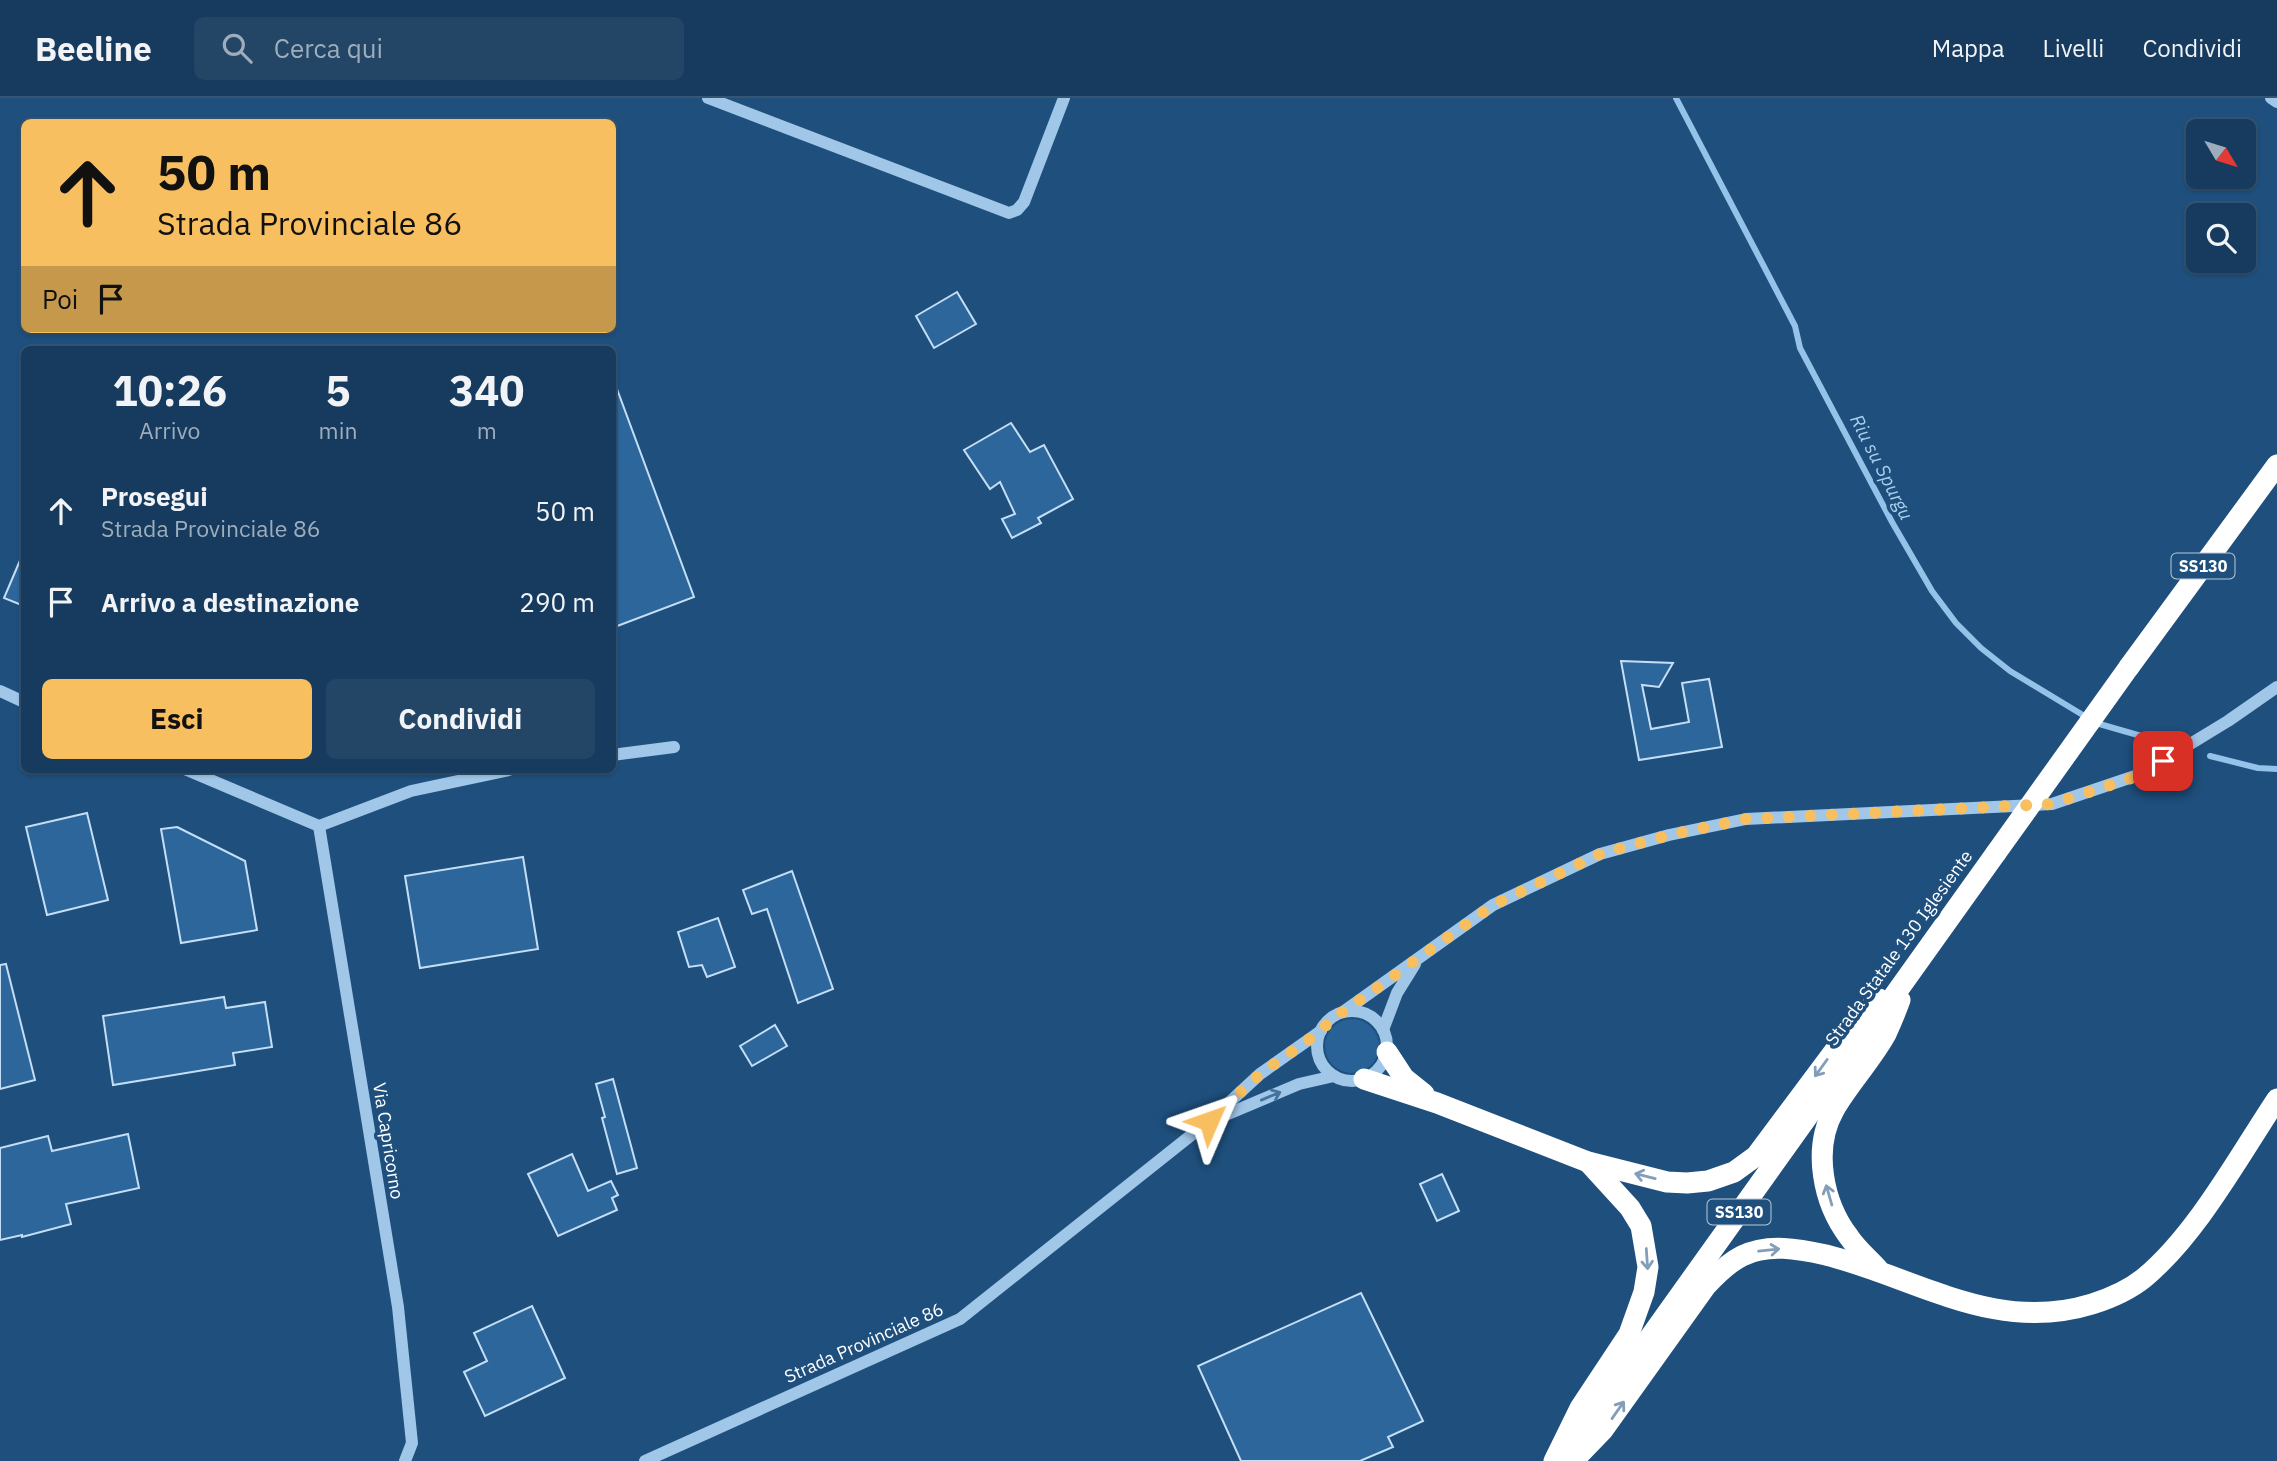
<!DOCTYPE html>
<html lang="it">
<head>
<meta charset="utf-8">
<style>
	:root { --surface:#163b5e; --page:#234667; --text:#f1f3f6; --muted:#9eadbc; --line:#355573; --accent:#f7bf5f }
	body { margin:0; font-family:"IBM Plex Sans",sans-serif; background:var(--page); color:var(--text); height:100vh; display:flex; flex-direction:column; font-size:26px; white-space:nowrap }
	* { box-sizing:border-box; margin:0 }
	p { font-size:23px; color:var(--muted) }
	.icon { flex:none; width:38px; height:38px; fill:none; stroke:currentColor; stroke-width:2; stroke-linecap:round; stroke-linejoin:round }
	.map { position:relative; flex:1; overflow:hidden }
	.drawer { position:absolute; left:21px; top:248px; width:595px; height:427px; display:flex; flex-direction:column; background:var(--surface); border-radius:10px; box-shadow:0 2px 5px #0004,0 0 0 2px var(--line) }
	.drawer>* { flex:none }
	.top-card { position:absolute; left:21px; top:21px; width:595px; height:214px; border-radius:10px; box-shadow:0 2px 5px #0004,0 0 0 2px var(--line); background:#f7bf5f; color:#111; overflow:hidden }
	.needle { width:46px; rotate:128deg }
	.tools { position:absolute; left:2186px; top:21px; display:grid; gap:14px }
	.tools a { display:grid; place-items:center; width:70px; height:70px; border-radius:10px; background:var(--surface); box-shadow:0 2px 5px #0004,0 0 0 2px var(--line); font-size:35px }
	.pin { position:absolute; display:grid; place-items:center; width:60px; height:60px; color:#fff; margin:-30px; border-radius:14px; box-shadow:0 4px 10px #0006 }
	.me { position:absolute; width:77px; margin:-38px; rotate:47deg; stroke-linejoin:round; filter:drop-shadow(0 0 5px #0008) }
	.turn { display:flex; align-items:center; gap:24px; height:147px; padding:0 21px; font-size:32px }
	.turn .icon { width:91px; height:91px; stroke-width:2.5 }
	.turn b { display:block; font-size:49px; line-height:60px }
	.then { display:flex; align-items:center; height:66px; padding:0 21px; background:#0003; gap:14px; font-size:26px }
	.eta { display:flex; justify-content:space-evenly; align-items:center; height:119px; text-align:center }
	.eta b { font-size:42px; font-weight:700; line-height:49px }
	.primary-button { display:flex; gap:14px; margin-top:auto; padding:14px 21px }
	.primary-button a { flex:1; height:80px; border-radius:10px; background:var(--accent); color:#111; font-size:28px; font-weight:700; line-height:80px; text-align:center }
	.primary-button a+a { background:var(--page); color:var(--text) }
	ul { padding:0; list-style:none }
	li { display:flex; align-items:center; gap:21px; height:91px; padding:0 21px }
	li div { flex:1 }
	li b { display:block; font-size:26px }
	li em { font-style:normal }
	header { display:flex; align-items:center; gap:42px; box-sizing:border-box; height:98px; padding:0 35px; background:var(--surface); border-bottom:2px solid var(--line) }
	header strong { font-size:33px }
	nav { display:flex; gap:38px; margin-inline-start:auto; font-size:24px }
	.search { width:490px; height:63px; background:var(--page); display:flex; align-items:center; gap:18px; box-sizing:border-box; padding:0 24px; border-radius:10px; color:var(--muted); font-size:26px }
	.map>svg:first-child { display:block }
</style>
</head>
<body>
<header>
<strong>Beeline</strong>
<div class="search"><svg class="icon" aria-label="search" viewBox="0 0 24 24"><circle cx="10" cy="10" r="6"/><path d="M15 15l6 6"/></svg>Cerca qui</div>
<nav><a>Mappa</a><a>Livelli</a><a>Condividi</a></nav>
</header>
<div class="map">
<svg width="2277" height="1363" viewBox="0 0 2277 1363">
	<rect width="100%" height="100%" fill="#1e4f7d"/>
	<!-- green -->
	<circle fill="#276195" cx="1352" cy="948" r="27"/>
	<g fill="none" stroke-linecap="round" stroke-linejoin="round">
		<!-- stream -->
		<g stroke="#94c2e9" stroke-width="6">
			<path d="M1676 0 1795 228 1800 250 1892 424 1932 493 1956 525 1981 550 2010 573 2096 625 2169 646"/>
			<path d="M2210 658 2258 670 2277 671"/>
		</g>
	</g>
	<!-- building -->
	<g fill="#2d669b" stroke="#c4def6" stroke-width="2">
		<path d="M957 194 976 226 934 250 916 218Z"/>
		<path d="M612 283H614L694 499 612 530Z"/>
		<path d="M1011 325 1030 354 1044 347 1073 401 1038 420 1041 425 1012 440 1002 421 1015 416 1000 384 990 391 964 352Z"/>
		<path d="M24 453V508L4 500Z"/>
		<path d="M1621 563 1673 565 1659 589 1642 587 1651 631 1689 624 1682 585 1709 581 1722 649 1639 662Z"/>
		<path d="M87 715 108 802 47 817 26 729Z"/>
		<path d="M177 729 245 763 257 832 181 845 161 731Z"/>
		<path d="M523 759 538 851 420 870 405 778Z"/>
		<path d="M792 773 833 891 798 905 767 811 752 816 743 792Z"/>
		<path d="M718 820 735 869 707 879 702 867 689 869 678 834Z"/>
		<path d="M6 866 35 982 0 991V867Z"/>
		<path d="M224 899 226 910 265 904 272 949 233 955 235 967 113 987 103 918Z"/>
		<path d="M775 927 787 948 752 968 740 948Z"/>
		<path d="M613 981 637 1070 617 1076 602 1020 605 1019 596 986Z"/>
		<path d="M128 1036 139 1090 66 1106 71 1126 22 1139V1137L0 1142V1050L48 1038 52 1053Z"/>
		<path d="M572 1056 588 1093 611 1083 618 1097 612 1100 617 1112 558 1138 528 1076Z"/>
		<path d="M1442 1076 1459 1113 1437 1123 1420 1086Z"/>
		<path d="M1361 1195 1423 1323 1388 1339 1393 1349 1360 1363H1241L1198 1268Z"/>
		<path d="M532 1208 565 1280 485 1318 464 1274 487 1263 474 1235Z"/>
	</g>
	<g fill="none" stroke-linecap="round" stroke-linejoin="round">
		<!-- minor -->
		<g stroke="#a0c6e8" stroke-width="12">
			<path d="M708 0 1009 115 1017 112 1024 104 1064 0"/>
			<path d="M2271 0 2277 4"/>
			<path d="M0 593 24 604"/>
			<path d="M612 657 674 649"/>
			<path d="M187 672 319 728 411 693 509 672"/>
			<path d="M319 728 398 1209 412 1345 405 1363"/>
			<circle cx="1352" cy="948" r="35"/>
			<path d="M1343 914 1493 807 1600 756 1669 737 1746 721 2052 706 2141 676 2228 623 2277 589"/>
			<path d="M1383 932 1397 895 1415 866"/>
			<path d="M1216 1021 1299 986 1334 978"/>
			<path d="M645 1363 960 1221 1209 1023 1260 976 1321 933"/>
		</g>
		<!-- highway -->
		<g stroke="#fff" stroke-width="21">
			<path d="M2129 569 2277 367"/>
			<path d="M1387 954 1404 980 1424 996"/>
			<path d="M1364 981 1437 1005 1588 1064 1667 1084 1687 1085 1708 1083 1734 1074 1756 1058 1859 920 1879 901"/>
			<path d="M1878 1171C1869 1161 1857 1151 1849 1139 1823 1105 1812 1051 1834 1012 1849 986 1871 963 1886 936 1891 925 1896 913 1900 902"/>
			<path d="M1570 1351 1996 755"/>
			<path d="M1554 1363 1580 1310 1629 1236 1644 1194 1648 1169 1641 1128 1630 1110 1588 1064"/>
			<path d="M1573 1363 1603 1332 1706 1188C1717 1176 1728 1165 1742 1158 1768 1145 1799 1151 1826 1157 1917 1180 1995 1236 2092 1206 2111 1200 2129 1192 2144 1180 2197 1136 2239 1058 2277 1001"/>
		</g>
		<!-- highway-bridge -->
		<path stroke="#fff" stroke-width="21" d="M1996 755 2129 569"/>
	</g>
	<!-- one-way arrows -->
	<defs><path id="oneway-shaft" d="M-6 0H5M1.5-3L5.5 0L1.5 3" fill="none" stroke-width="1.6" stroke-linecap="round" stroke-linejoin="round" transform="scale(1.75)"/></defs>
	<g stroke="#839eb8">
		<use href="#oneway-shaft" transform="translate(1821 970) rotate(126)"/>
		<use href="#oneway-shaft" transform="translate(1645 1078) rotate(-166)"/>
		<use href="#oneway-shaft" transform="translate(1829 1097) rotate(-106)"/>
		<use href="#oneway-shaft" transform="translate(1769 1152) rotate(-6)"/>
		<use href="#oneway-shaft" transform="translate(1647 1161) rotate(86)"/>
		<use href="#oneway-shaft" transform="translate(1618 1312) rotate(-55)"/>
	</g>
	<use stroke="#45739d" href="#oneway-shaft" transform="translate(1271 998) rotate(-23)"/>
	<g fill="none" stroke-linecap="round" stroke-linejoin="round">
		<!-- route -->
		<path stroke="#f7bf5f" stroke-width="12" stroke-dasharray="0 21.6" d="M1209 1023 1260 976 1321 933 1334 918 1343 914 1493 807 1600 756 1669 737 1746 721 2052 706 2141 677 2163 663"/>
	</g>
	<g text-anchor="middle" stroke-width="7" stroke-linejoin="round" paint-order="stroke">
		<!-- shield labels -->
		<g fill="#1e4f7d" stroke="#bccad8" stroke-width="2">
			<rect x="2171.5" y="455.5" width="63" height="25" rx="5"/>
			<rect x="1707.5" y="1101.5" width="63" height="25" rx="5"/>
		</g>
		<g font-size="16" font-weight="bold" fill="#fff">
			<text x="2203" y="474">SS130</text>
			<text x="1739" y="1120">SS130</text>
		</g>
		<!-- street labels -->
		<g font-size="18" fill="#fff" stroke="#1e4f7d">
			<text transform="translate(1899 850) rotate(-54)" y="6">Strada Statale 130 Iglesiente</text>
			<text transform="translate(388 1043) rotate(81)" y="6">Via Capricorno</text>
			<text transform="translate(864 1245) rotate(-24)" y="6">Strada Provinciale 86</text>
		</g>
		<!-- water labels -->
		<g font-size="19" font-style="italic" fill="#abd0ef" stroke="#1e4f7d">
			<text transform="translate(1882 369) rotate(63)" y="7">Riu su Spurgu</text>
		</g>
	</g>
</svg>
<div class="tools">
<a><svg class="needle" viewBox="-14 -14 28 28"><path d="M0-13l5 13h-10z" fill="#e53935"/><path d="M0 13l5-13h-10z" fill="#9eadbc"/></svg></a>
<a><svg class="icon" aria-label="search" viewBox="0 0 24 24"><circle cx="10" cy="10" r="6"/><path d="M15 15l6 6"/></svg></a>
</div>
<div class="pin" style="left:2163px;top:663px;background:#d93025"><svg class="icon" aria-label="arrive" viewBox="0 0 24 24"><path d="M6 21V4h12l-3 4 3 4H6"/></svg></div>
<svg class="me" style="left:1209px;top:1023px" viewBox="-20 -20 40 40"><path d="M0-17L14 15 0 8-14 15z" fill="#f7bf5f" stroke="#fff" stroke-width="4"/></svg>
<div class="top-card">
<div class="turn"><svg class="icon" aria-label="ahead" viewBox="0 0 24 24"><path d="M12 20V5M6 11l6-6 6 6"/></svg><div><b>50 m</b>Strada Provinciale 86</div></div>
<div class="then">Poi<svg class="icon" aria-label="arrive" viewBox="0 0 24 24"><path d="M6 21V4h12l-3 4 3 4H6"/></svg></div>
</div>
<section class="drawer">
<div class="eta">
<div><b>10:26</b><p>Arrivo</p></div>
<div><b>5</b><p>min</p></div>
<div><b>340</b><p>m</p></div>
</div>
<ul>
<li><svg class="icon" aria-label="ahead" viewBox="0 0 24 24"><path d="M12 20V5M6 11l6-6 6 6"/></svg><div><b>Prosegui</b><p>Strada Provinciale 86</p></div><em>50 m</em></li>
<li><svg class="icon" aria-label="arrive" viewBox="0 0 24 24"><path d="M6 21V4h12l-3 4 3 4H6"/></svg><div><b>Arrivo a destinazione</b></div><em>290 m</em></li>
</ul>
<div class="primary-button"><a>Esci</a><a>Condividi</a></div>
</section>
</div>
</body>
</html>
